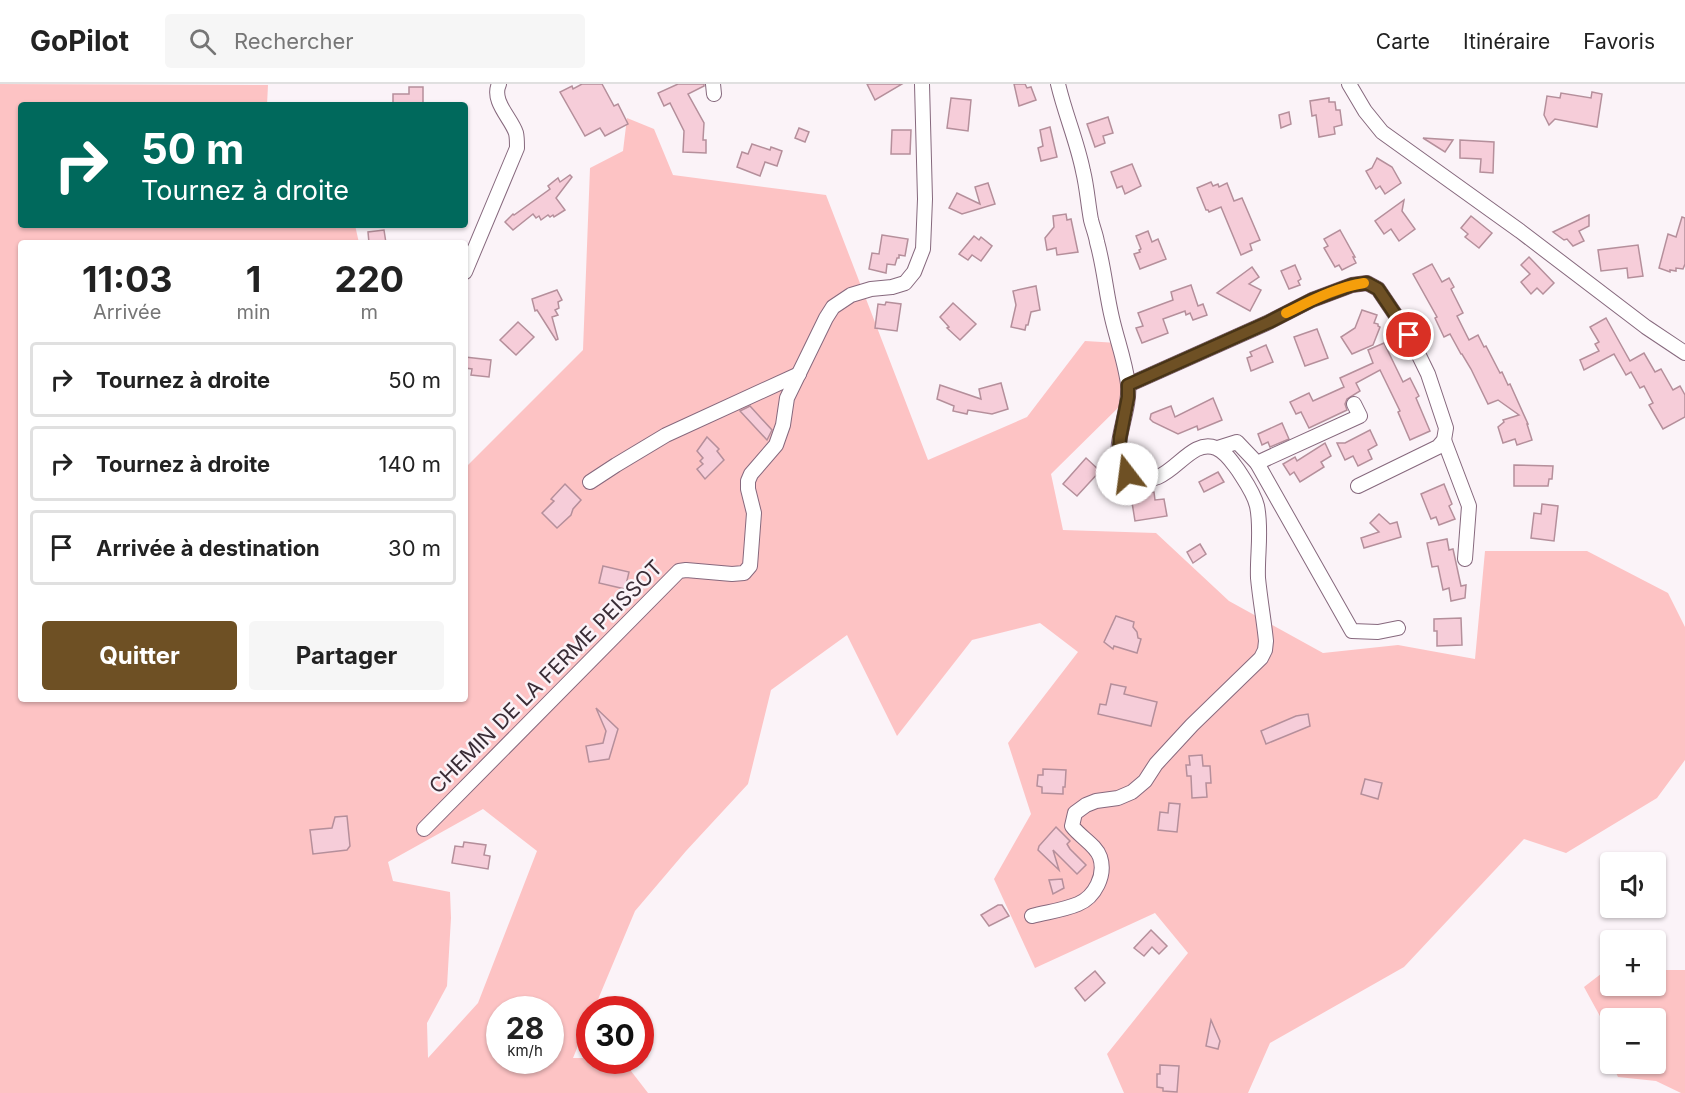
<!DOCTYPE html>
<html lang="fr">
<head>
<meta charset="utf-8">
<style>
	:root { --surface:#fff; --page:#f6f6f6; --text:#222; --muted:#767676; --line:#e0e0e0; --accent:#6e5024 }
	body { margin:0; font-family:Inter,sans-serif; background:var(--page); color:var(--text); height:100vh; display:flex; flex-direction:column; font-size:22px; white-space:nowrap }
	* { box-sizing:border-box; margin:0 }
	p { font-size:20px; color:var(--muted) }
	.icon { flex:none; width:33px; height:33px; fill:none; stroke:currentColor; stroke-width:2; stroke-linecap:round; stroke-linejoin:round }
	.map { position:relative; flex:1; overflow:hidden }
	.drawer { position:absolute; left:18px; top:156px; width:450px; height:462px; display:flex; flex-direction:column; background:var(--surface); border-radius:6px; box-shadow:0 2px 4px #0004 }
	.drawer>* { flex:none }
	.guide { position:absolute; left:18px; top:18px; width:450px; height:126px; border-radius:6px; box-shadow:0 2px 4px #0004; background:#00695c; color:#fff; overflow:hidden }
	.tools { position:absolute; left:1600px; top:768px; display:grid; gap:12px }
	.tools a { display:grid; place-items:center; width:66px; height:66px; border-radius:6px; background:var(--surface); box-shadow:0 2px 4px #0004; font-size:30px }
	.speed { position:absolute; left:486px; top:912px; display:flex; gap:12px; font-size:30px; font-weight:700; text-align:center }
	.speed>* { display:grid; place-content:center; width:78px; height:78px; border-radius:50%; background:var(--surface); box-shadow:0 2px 4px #0004; line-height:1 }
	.speed small { font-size:15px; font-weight:400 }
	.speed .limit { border:9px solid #d22; background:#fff; color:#111 }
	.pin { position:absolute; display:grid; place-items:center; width:51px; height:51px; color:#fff; margin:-26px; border:3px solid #fff; border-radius:50%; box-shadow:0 2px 6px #0007 }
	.me { position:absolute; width:66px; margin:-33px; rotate:345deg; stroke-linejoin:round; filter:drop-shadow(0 0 4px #0008) }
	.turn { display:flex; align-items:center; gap:21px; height:126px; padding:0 24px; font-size:27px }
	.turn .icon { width:78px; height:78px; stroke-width:2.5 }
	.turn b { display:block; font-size:42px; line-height:51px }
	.eta { display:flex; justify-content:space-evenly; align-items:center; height:102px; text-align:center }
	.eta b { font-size:36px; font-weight:700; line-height:42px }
	.primary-button { display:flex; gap:12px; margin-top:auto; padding:12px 24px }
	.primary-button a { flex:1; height:69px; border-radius:6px; background:var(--accent); color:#fff; font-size:24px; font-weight:700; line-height:69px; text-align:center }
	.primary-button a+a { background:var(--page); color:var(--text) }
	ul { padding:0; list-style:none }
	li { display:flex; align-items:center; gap:18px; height:75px; margin:0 12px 9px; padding:0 12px; border:3px solid var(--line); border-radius:6px }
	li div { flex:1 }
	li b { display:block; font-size:22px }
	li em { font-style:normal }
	header { display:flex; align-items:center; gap:36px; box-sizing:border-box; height:84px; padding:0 30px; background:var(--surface); border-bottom:2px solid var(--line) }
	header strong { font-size:28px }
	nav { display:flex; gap:33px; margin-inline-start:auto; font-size:21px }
	.search { width:420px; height:54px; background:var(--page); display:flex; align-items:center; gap:15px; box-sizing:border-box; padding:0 21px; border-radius:6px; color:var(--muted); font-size:22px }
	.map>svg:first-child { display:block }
</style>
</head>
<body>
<header>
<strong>GoPilot</strong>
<div class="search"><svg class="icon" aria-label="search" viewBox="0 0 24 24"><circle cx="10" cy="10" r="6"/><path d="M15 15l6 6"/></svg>Rechercher</div>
<nav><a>Carte</a><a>Itinéraire</a><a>Favoris</a></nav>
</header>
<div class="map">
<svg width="1685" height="1009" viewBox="0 0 1685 1009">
	<rect width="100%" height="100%" fill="#fbf3f8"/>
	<!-- green -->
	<g fill="#fdc3c4" fill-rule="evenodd">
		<path d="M0 0 268 1 267 21H21V141H355L359 159H21V615H465V384L583 266 590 84 623 67 627 34 654 45 673 91 826 111 928 376 1027 333 1085 257 1118 259 1125 317 1051 390 1063 446 1156 449 1229 517 1323 569 1398 561 1475 575 1485 467H1587L1668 509 1685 543V676L1657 714 1566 769 1524 755 1404 883 1270 959 1248 1009H1124L1107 970 1188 869 1155 829 1035 884 994 795 1031 730 1008 659 1078 568 1040 539 972 556 897 652 847 551 771 606 748 700 686 767 635 827 594 925 590 926 589 935 573 974H589L590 976 616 977 631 987 648 1009H0ZM483 725 537 767 478 919 428 974 427 939 447 902 451 834 450 808 393 797 388 778ZM500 926H550V976H500Z"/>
		<path d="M1606 886H1611V902H1656V886H1685V1009H1681L1656 997 1618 993 1612 980H1656V934H1611V977L1606 967 1601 934 1584 903Z"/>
	</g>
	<!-- building -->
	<g fill="#f6cdd9" stroke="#b58f9b" stroke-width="1.5">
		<path d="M582 0H602L614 22 618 20 628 40 605 52 600 44 585 52 560 8 572 2 573 5Z"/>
		<path d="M678 0H704V2L688 10 704 39 703 56H706V69L683 68 684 47 670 19 664 22 658 9Z"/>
		<path d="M867 0H902L875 16Z"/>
		<path d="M1014 0H1025L1027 4 1031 3 1036 16 1019 22Z"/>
		<path d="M409 3H423V21H393V10H409Z"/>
		<path d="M1592 8 1602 10 1597 43 1555 35 1549 41 1544 31 1547 12 1560 14 1561 9 1591 14Z"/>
		<path d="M951 14 971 16 968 47 947 44Z"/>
		<path d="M1329 14V18H1335L1336 26H1340L1342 41 1334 43 1335 50 1319 53 1316 31 1312 32 1310 17Z"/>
		<path d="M1289 28 1291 40 1281 44 1279 31Z"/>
		<path d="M1108 33 1113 49 1103 52 1105 59 1095 63 1087 40Z"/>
		<path d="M1050 43 1057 73 1041 77 1038 64 1043 62 1040 46Z"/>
		<path d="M799 44 809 48 805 58 795 54Z"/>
		<path d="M892 46H911L910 70H891Z"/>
		<path d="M1423 54 1453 56 1445 68Z"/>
		<path d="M1460 56 1494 58 1493 89 1480 88 1481 75 1460 74Z"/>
		<path d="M752 60 770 66 771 63 782 67 777 82 765 78 760 92 737 83 742 68 748 70Z"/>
		<path d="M1377 74 1392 83 1401 99 1385 110 1380 102 1376 105 1366 87 1372 84Z"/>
		<path d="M1132 80 1141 102 1125 110 1122 102 1117 104 1111 88Z"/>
		<path d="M570 91 572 93 556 114 565 126 554 133 553 131 550 133 548 131 541 136 539 132 536 134 533 130 513 146 505 138 513 130 514 131 550 105 548 102 558 94 560 98Z"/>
		<path d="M1211 98 1213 102 1218 100 1219 103 1227 99 1234 117 1242 114 1260 156 1250 160 1252 166 1241 171 1221 123 1209 128 1208 126H1206L1197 104Z"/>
		<path d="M988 99 995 120 962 130 949 124 957 109 980 120 975 103Z"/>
		<path d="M1404 116 1402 127 1415 145 1399 157 1391 145 1384 150 1375 137Z"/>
		<path d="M1066 130 1067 136 1071 135 1078 168 1057 171 1056 164 1047 166 1045 154 1054 143 1053 132Z"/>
		<path d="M1589 131V142L1579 147 1584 157 1573 162 1567 155 1564 156 1553 148Z"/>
		<path d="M1471 132 1492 149 1479 164 1465 153 1468 150 1461 144Z"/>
		<path d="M1682 133 1685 134V180L1683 185 1676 184V187L1670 186V188L1659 184 1668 150 1676 153Z"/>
		<path d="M384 146 386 159H369L368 148Z"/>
		<path d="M1340 146 1355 173H1353L1356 179 1342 186 1339 181 1335 183 1324 164 1328 162 1324 155Z"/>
		<path d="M1148 147 1152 158 1158 155 1166 175 1140 185 1134 170 1140 168 1139 166 1141 165 1136 152Z"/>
		<path d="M882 151 908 155 905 172 899 171V174H897L895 181 887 180 886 189 869 185 872 169 879 170Z"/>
		<path d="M974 152 979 156 981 153 992 162 981 177 972 171 968 176 959 170Z"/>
		<path d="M1638 161 1643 192 1628 194 1627 184 1601 187 1598 166Z"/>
		<path d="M1529 173 1554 199 1543 210 1537 204 1531 210 1521 198 1530 190 1521 181Z"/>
		<path d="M1432 180 1442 198 1449 194 1454 203 1451 205 1463 229 1457 232 1469 256 1478 251 1484 263 1486 262 1500 289 1502 288 1508 301 1510 300 1528 340H1527L1532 356 1517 361 1515 355 1503 359 1498 343 1504 338 1503 336 1519 331 1498 316 1488 320 1471 285 1462 270H1461L1450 250 1444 253 1435 234 1437 233 1413 190Z"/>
		<path d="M1295 181 1301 195 1298 197 1300 201 1289 205 1281 187Z"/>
		<path d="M1252 183 1259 193 1249 200 1261 206 1250 227 1217 209Z"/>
		<path d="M1191 201 1198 222 1203 220 1207 231 1193 236 1190 229 1186 231 1185 227 1163 235 1168 249 1142 259 1136 244 1143 242 1138 229 1173 216 1171 208Z"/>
		<path d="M1036 202 1040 226 1031 228 1028 241H1026L1025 246 1011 243 1016 221 1013 207Z"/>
		<path d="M557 206 562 216 558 218 559 224 555 226 558 231 552 233 558 255 556 256 537 226 535 227 532 215Z"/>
		<path d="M886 218 901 220 897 247 875 244 878 220 885 221Z"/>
		<path d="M953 219 976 240 960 256 947 244 949 243 940 233Z"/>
		<path d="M1362 226 1377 231 1374 239 1378 240V242L1380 243 1373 261 1352 270 1341 253 1355 244Z"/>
		<path d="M1606 234 1630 277 1644 269 1655 288 1661 285 1673 306 1680 302 1685 311V333L1663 345 1649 321 1653 319 1644 302 1640 304 1631 288 1626 291 1614 270 1584 286 1580 276 1599 267 1595 260 1599 258 1590 243Z"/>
		<path d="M518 238 534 253 516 271 500 256Z"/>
		<path d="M1317 245 1328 274 1305 282 1294 253Z"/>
		<path d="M1384 259 1403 298 1410 294 1419 312 1416 314 1430 347 1410 356 1398 328 1400 327 1380 286 1356 299 1360 307 1347 315 1345 320 1347 326 1309 344 1301 328 1296 330 1290 318 1309 309 1313 317 1344 303 1340 294 1373 279 1368 266Z"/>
		<path d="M1266 261 1273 278 1251 287 1247 274 1252 272 1250 268Z"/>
		<path d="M465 273 491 276 489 293 471 291 472 285 465 284Z"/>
		<path d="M1001 299 1008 325 992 330 968 326 967 330 953 327 954 322 937 315 940 301 981 315 979 305Z"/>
		<path d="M1213 314 1222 336 1198 346 1197 342 1178 350 1153 338 1150 335 1151 330 1153 329 1171 322 1175 333Z"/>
		<path d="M750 322 772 346 767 356 740 327Z"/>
		<path d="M1282 339 1289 355 1270 363 1268 358 1262 361 1258 350Z"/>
		<path d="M1370 346 1377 361 1368 366 1372 375 1358 382 1353 372 1345 376 1337 359H1345Z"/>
		<path d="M707 353 719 365 717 367 724 376 705 395 697 385 703 380 700 377 703 374 697 367Z"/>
		<path d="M1325 359 1331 372 1321 378 1324 383 1300 398 1294 388 1290 391 1283 380 1295 373 1297 377Z"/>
		<path d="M1086 374 1100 387 1077 412 1063 400Z"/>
		<path d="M1514 381 1553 382 1552 395H1549L1548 402H1514Z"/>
		<path d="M1218 388 1224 398 1204 408 1199 398Z"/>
		<path d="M565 400 581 416 573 425 571 431 557 444 542 429 554 417 551 415Z"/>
		<path d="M1444 400 1452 420 1449 422 1455 435 1439 441 1436 433 1431 435 1421 410Z"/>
		<path d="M1154 408 1155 416 1164 415 1167 432 1135 437 1131 412Z"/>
		<path d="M1542 420 1558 422 1554 457 1531 454 1534 429 1541 430Z"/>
		<path d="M1379 430 1390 440 1397 438 1401 453 1364 464 1361 454 1379 448 1370 439Z"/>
		<path d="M1447 455 1449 466 1453 465 1461 502 1466 501 1465 514 1451 517 1449 504 1443 506 1438 482 1432 483 1427 459Z"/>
		<path d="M1200 460 1206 470 1193 479 1187 468Z"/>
		<path d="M603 482 629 488 625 505 599 499Z"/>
		<path d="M1116 532 1134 538 1133 543 1137 548 1138 554 1141 555 1137 569 1114 562 1113 565 1104 558Z"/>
		<path d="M1461 534 1462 561 1437 562V547H1434V535Z"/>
		<path d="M1111 600 1126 603 1124 610 1157 618 1151 642 1098 630 1100 620 1106 621Z"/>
		<path d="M596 624 618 645 609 675 589 678 586 662 603 659 606 647Z"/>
		<path d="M1308 630 1310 642 1266 660 1261 647 1296 632Z"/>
		<path d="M1202 671 1203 682H1210L1211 699H1206L1207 713 1192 714 1191 692H1187L1186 681H1190L1189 672Z"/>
		<path d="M1043 685 1066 686 1065 703H1063V710L1042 709V703L1037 702 1038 691H1043Z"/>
		<path d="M1365 695 1382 699 1378 715 1361 710Z"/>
		<path d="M1169 719 1180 720 1177 748 1158 746 1160 728 1168 729Z"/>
		<path d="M347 732 350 762 347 766 313 770 310 746 332 744 335 733Z"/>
		<path d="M1056 743 1070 757 1067 760 1070 765 1086 781 1077 790 1053 766 1059 786 1038 766 1039 762Z"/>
		<path d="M464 758 486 761 484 771 490 772 488 785 452 779 455 762 463 763Z"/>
		<path d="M1062 795 1064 804 1053 810 1049 796Z"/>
		<path d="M998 821H1002L1009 832 989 842 981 831Z"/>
		<path d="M1151 846 1167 862 1159 870 1152 863 1144 872 1134 864Z"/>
		<path d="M1095 887 1105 899 1085 917 1075 904Z"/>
		<path d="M1211 936 1220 957 1218 965 1206 962Z"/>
		<path d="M1160 981 1179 982 1177 1008 1163 1007V1004L1157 1003V990H1160Z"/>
	</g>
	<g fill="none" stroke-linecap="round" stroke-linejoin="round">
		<defs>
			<g id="street">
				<path d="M713 0 714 10"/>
				<path d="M1349 0 1365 27 1382 48 1520 147 1646 243 1685 269"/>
				<path d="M465 188 517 64C517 59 517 53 516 49 511 34 491 17 499 0"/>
				<path d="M1128 301 1269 238 1312 216 1352 201 1367 199 1378 205 1409 251 1428 290 1446 344 1444 356 1438 363 1358 402"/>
				<path d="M1444 356 1469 422 1465 475"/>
				<path d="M1218 364 1237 358 1257 379 1360 332 1354 320"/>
				<path d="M1257 379 1352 547 1378 548 1398 544"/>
				<path d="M590 398 616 381 666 351 799 290"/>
				<path d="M424 745 679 487 686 486 732 490 744 489 750 482 754 429 748 405V397L751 390 776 361 783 341 787 314 826 234 833 223 851 211 871 205 892 203 905 199 914 188 923 165 925 115 922 0"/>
				<path d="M1032 832C1047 828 1064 826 1078 820 1095 813 1106 791 1100 773 1096 761 1080 753 1072 742L1075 729 1086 721 1096 717 1118 714 1132 708 1145 697 1156 680 1192 641 1261 574 1265 566 1266 557C1264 537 1260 515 1258 494 1257 471 1262 446 1257 422 1254 409 1245 397 1238 386 1232 378 1226 368 1216 364 1186 352 1169 410 1132 392 1127 390 1122 386 1120 380 1113 358 1131 325 1128 300 1125 277 1117 256 1112 234 1106 209 1104 183 1097 158 1096 151 1093 144 1091 136 1088 120 1087 103 1083 87 1077 57 1065 30 1058 0"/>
			</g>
		</defs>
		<!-- street casing -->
		<use href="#street" stroke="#86687d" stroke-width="16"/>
		<!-- street -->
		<use href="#street" stroke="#fff" stroke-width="14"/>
	</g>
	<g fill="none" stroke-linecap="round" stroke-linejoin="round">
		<defs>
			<path id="route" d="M1127 390 1120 382 1119 371 1120 354 1128 313V301L1269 238 1312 216 1352 201 1367 199 1378 205 1409 251"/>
		</defs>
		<!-- route casing -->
		<use href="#route" stroke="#483417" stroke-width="15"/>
		<!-- route -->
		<use href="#route" stroke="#6e5024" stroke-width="10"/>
		<!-- slow -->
		<path stroke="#f59e0b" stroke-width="10" d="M1286 229C1311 217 1337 203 1364 199"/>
	</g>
	<g text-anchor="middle" stroke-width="5" stroke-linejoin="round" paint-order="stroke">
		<!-- street labels -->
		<g font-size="21" fill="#3a2d36" stroke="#fbf3f8">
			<text transform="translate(546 593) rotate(-45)" y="7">CHEMIN DE LA FERME PEISSOT</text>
		</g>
	</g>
</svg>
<div class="tools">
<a><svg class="icon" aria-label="sound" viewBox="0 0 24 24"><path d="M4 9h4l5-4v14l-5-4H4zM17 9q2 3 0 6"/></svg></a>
<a>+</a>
<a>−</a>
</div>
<div class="speed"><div>28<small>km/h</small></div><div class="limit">30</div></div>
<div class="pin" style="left:1409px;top:251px;background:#d93025"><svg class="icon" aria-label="arrive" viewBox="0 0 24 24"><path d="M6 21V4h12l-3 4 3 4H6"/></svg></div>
<svg class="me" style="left:1127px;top:390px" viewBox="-20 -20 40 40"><circle r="19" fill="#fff"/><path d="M0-13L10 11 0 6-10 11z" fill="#6e5024"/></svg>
<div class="guide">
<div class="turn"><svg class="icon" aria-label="right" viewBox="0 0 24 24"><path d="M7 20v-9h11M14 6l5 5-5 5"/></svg><div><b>50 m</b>Tournez à droite</div></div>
</div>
<section class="drawer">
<div class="eta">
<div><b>11:03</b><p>Arrivée</p></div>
<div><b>1</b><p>min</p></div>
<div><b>220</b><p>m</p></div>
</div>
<ul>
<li><svg class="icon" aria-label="right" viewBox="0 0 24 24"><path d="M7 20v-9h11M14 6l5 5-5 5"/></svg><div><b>Tournez à droite</b></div><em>50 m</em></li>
<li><svg class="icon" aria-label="right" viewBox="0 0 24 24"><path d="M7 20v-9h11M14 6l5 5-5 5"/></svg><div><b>Tournez à droite</b></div><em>140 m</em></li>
<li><svg class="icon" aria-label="arrive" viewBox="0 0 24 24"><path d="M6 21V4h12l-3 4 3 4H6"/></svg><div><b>Arrivée à destination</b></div><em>30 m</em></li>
</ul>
<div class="primary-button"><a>Quitter</a><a>Partager</a></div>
</section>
</div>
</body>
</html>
